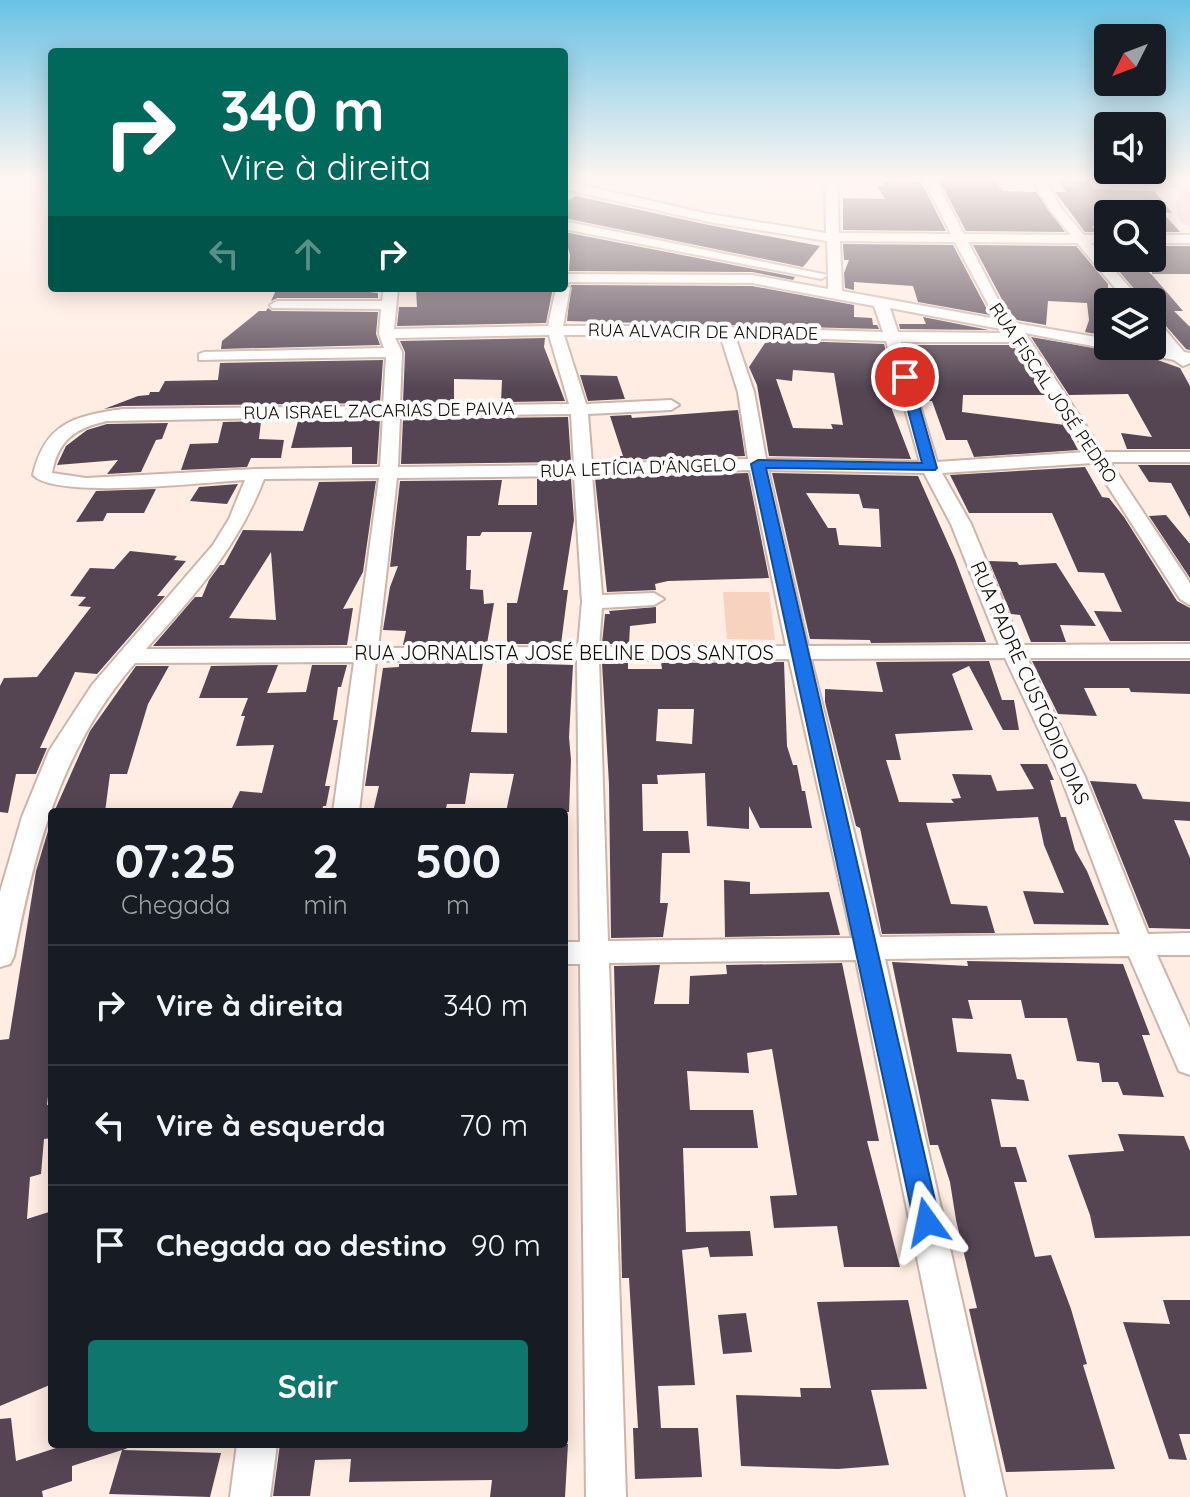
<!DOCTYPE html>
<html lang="pt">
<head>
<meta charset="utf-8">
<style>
	:root { --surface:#171b24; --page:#20242c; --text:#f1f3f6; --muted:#9ea1a6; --line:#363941; --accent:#0f766e }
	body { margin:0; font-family:Quicksand,sans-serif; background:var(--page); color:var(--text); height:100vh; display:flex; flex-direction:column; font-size:30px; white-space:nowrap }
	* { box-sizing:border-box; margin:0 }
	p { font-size:26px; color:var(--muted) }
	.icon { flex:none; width:44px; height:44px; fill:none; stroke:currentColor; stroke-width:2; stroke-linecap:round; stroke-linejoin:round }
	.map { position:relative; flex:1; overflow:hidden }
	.side { position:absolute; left:48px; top:808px; width:520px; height:640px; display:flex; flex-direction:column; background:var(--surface); border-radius:8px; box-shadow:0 4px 20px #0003 }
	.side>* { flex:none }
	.guide { position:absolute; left:48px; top:48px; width:520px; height:244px; border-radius:8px; box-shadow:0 4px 20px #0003; background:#00695c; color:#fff; overflow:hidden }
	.needle { width:52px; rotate:228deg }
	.buttons { position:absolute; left:1094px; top:24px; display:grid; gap:16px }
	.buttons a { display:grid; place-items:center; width:72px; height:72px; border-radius:8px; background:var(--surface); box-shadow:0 4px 20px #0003; font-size:40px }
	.pin { position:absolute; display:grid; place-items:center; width:68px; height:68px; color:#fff; margin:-34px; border:4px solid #fff; border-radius:50%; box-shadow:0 2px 8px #0007 }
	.me { position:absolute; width:88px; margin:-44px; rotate:348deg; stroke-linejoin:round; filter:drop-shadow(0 0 6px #0008) }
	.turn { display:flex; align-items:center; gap:28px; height:168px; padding:0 40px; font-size:36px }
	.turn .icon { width:104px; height:104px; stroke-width:2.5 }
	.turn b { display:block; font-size:56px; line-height:68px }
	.lanes { display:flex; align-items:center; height:76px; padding:0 40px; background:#0003; justify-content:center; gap:40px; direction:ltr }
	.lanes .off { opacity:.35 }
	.eta { display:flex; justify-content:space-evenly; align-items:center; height:136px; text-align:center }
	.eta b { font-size:48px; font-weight:800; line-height:56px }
	.button { display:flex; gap:16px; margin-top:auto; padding:16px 40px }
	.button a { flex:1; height:92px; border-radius:8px; background:var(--accent); color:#fff; font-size:32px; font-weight:800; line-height:92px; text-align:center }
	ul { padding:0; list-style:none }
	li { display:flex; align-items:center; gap:24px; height:120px; padding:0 40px; border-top:2px solid var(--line) }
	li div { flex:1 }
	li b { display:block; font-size:30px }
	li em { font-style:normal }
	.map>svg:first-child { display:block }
</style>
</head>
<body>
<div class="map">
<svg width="1190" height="1497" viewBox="0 0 1190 1497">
	<rect width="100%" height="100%" fill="#ffece2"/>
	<!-- green -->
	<path fill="#f7d2bf" d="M723 592H769L775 640 727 639Z"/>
	<!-- building -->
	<g fill="#554553" fill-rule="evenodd">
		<path d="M939 180H995L1003 191 1036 192 1065 232 966 231Z"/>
		<path d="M1057 180H1088L1094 189 1154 191 1172 213 1162 212 1180 232H1152V214H1095L1106 226H1092L1097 232H1085L1055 192H1066Z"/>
		<path d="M883 181 921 182 946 231 843 230V198L885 199 877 186H884Z"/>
		<path d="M576 196 709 225 820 246 803 267 564 218V203Z"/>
		<path d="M564 232 795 277 793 280 752 272 569 271 570 255Z"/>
		<path d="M843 244 953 245 990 315 918 302 913 286 854 282V290L845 288 844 273 849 260H844Z"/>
		<path d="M973 245 1076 246 1108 284V336L1085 332 1089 320 1087 303 1048 301 1046 325 1017 320 1006 307Z"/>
		<rect x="1152" y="246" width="38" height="28"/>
		<path d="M1109 259 1136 260 1152 275 1183 311H1174L1190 327V350L1186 349 1159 318 1152 316V302H1145Z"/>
		<path d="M571 285 752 286 854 305V317L872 318 873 325H877L879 329 567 321Z"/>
		<path d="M277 288H370L369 292 378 293V298H277L271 301Z"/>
		<path d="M416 288H553L546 323 397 326 399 307H417Z"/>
		<path d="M268 308 272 311 378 312 376 334 380 345 221 349 222 341 259 311H266Z"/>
		<path d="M923 317 989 330 900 329 899 324H926Z"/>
		<path d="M1031 337 1152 358 1180 368 1190 386V449H1127L1121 433 1152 437 1128 394 1069 395Z"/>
		<path d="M545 338 544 347 565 401 501 402 502 380 454 379V402L403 403 405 352 400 341Z"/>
		<path d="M767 340 884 344 898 395 893 394 897 408 891 407 911 459 769 456 757 385 749 367ZM793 370 834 373 843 425 831 424 833 429 793 428 776 379 792 381Z"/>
		<path d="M905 345H1013L1045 395H963L962 412 1065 425 1078 450 974 457 967 440H946L932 401H929L928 395H920Z"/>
		<path d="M383 360 380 403 123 406 104 409 138 396 149 395 150 392H159L165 381 218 380 220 363Z"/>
		<path d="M580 375 617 376 625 399 588 401Z"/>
		<path d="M738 410 745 456 620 460V456H623L610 416 631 415 632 418Z"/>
		<path d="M568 417 571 462 401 464 403 419Z"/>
		<path d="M380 419 377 464H352V447L291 448 298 421Z"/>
		<path d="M261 421 259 439 284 440 281 458H251L247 467 181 470 190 444 218 443 223 422Z"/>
		<path d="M168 423 162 439 156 440 141 472 107 474 118 460 57 465 66 446 87 430 107 424Z"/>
		<path d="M1138 465H1190V518L1171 483 1149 482Z"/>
		<path d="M1085 467 1102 497 1109 498 1124 517 1177 601 1190 608V641H1110L1094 611 1122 612 1104 573 1078 572 1052 513H969L950 475Z"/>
		<path d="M748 473 769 578 668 581 655 584 656 590 607 592 595 478Z"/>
		<path d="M772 473 918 476 955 559 986 642 871 643 870 640 810 639ZM806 493 859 494 863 508 879 509 881 547 839 545 836 528H828Z"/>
		<path d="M537 479H571L574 520 563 590H568L561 644H507V603H517L532 532H482L480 536H467L466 570H471L470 589 483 590 484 604 494 603 487 644 403 645 406 631 383 630 390 587 398 566 390 567 400 481 502 480 498 505H537Z"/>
		<path d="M376 481 363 572 343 609 353 608 347 645 153 646 195 597H202L209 580 220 565H224L243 530 303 531 319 482ZM271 552 276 620 229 618Z"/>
		<path d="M238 484 227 504 190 501 199 487Z"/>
		<path d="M156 489 144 513H107L103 521 76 522 96 491Z"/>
		<path d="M1166 515 1190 544V578L1149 516Z"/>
		<path d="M130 551 177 556 174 560 186 561 157 596H165L97 674 75 672 40 748H47L36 774H16L8 813 0 812V686L4 678 37 677 91 607 78 606 86 597 70 596 90 568 114 569Z"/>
		<path d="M989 561 1017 562 1019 565 1056 563 1096 626 1060 625 1066 642H1031L1020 615 1011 614Z"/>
		<path d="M656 607V623L630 626 629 644H602L605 614H610L609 611Z"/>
		<path d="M989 661 1002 700H1014L1019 730H1003L969 666 952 674 973 730 895 734 901 760H886L899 802 954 803 951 799 961 798 952 774 991 775 997 791 1034 789 1020 764H1047L1054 780H1050L1061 817H1066L1075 850 1087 871 1109 925 1034 924 1023 891 1064 893 1044 845 1038 817 926 823 951 904 987 906 995 933 882 934 860 828 856 826 825 702V689L883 692 876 662Z"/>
		<path d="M1032 661H1190V694L1131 692 1129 688H1084L1097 716 1058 714Z"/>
		<path d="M784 662 787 746 793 765H797L802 791H805L812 828H760L749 806V829L707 826 705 773 657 775 658 784H642L643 831H688L690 853H662L660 903H668L663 937 611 938 609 784 602 663H628V669H662L661 663ZM658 709H694L692 744 656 741Z"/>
		<path d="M483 663 471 732 507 733V663L573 665 569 737 571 760 569 812H506L514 774 470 773 465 804H447L445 812H373L379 786H365L383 668 399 667V664Z"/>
		<path d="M278 665 267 693 306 692 312 665H347L341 687H338L333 720H338L325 786H330L326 806H323L322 812H230L240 791 262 793 274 745 236 746 245 716H241L248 698H199L211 666Z"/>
		<path d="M136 666H169L148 704 127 774H110L105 812H54L90 731Z"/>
		<path d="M1090 781 1136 784 1143 799 1190 802V821L1174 820 1190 858V929L1149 928Z"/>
		<path d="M48 831 52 832V1061L47 1105 52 1104V1138L44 1139 41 1174 30 1177 27 1219 52 1211V1384L0 1406V1040L9 1039 36 871Z"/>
		<path d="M724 880 750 882V894L829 892 840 935 725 937Z"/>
		<path d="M967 961 1123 964 1150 1035H1142L1164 1097 1123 1095 1118 1082H1102L1099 1063 1077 1061 1067 1018H1025L1021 1000H968L973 1019 952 1018 957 1052 1011 1054 1017 1079 1024 1080 1029 1101 991 1099 1001 1147H1016L1027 1182H1014L1035 1257 1051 1255 1071 1309 1087 1364 1083 1365 1115 1469 1006 1472 969 1309 977 1308 956 1220 950 1182 938 1145H930L892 962 968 966Z"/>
		<path d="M842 963 879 1141H867L900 1267H844L837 1226 774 1228 770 1196 797 1195 772 1049 747 1053 749 1073 687 1071 690 1110H753L758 1148H683L686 1232 750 1231 753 1256 710 1257 708 1247 682 1250 695 1385 658 1386 661 1428H698L702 1477 635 1479 633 1428H638L629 1278H622L614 966 660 965 654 1004H689L690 976 727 974 726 965Z"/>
		<path d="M1118 1134 1184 1136 1190 1151V1236L1095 1238 1090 1215 1068 1155 1124 1151Z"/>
		<path d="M908 1300 927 1389 871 1390 889 1465 838 1469 741 1466 736 1395 801 1397 800 1388H831L817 1302Z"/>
		<path d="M1163 1300H1190V1434H1179L1187 1460 1169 1459 1123 1322 1170 1324Z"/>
		<path d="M746 1313 752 1352 723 1354 718 1315Z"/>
		<path d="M11 1418 16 1461 56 1448 55 1444H129L130 1447 123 1450 221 1453 210 1497 109 1494 122 1450 72 1466V1481L42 1491 43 1497H0V1419Z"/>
		<path d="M280 1444H568L565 1497H490L492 1480 349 1482 351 1459 315 1460 310 1496H273Z"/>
	</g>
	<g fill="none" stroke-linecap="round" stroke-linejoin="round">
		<defs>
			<g id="minor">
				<path d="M825 180H837L839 233 951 234 924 180H936L964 234 1071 235 1050 210 1033 180H1045L1061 208 1084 235H1108V243H1091L1142 302H1127L1077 243 968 242 1003 309 1015 323 1108 339V346L1165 349 1152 333V319L1157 320 1184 352 1190 353V363L1183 366 1174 360 1114 347 1108 349 1025 333 1103 452H1190V462H1110L1190 583V605L1180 599 1093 463 942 473 971 524 1021 645 1190 644V658H1027L1085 777 1148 934 1190 933V955H1157L1190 1028V1075L1179 1071 1129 956 885 959 1006 1497H966L856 960 609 963 626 1497H586L580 964H564V942H580L577 660 376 661 359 812H333L354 662 135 663C61 748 35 848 14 956L10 964 0 967V892L22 817 49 751 92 685 213 545 229 519 245 480C207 482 55 500 33 475 45 423 74 416 123 409L383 406 386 357 199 360V354L204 352 384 348 379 334 381 309 272 308 270 305 277 301H382L384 288H398L394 329 548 326 556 288H564V284L570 288 563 326H684L883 332 874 306 752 283 564 282V274L752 275 828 289V275L821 279 564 229V221L828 275 827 241 709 222 564 189V181L709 214 826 233ZM840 241 955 242 996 319 842 291ZM890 308 1006 330 1008 333 898 332ZM549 335 569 404 400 406 402 352 395 338ZM564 335H720L738 392 748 459 592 464 588 414 671 410 679 405 671 400 586 404ZM735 336 886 341 920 462 766 459 754 392ZM901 342H1015L1086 452 937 462ZM571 414 574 465 398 467 400 416ZM383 416 380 467 257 469 86 478 52 473C58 440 75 428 107 421ZM750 470 786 646 599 647 602 608 654 605 664 599 654 593 602 595 592 475ZM768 470 924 473 951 524 999 645 808 646ZM574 476 582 602 578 647 378 648 397 478ZM379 478 356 648 146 649C194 596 238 547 264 479ZM1005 658 1061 777 1120 934 880 937 811 659ZM789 659 852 938 608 941 599 660Z"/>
				<path d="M1126 180H1190V187L1132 183Z"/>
				<rect x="1152" y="235" width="38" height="8"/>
				<path d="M237 1444H277L270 1497H230Z"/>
			</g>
			<path id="major" d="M1190 180V225L1182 220 1178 206 1182 185Z"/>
		</defs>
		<!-- minor casing -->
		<use href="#minor" stroke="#ccb5aa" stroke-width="4"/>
		<!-- major casing -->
		<use href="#major" stroke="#d4d3d2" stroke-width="4"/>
		<!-- minor -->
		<use href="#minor" fill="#fff" fill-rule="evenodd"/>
		<!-- major -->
		<use href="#major" fill="#fec4d6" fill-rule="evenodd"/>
	</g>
	<!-- sky -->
	<linearGradient id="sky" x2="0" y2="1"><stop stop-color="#6ac2e4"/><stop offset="0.46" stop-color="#fff6f2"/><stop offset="1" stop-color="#fff6f2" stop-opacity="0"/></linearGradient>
	<rect width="1190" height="389" fill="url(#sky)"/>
	<!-- route -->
	<path fill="#1a73e8" stroke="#114b97" stroke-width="2" d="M905 373 911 377 937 468 935 470 766 468 940 1222 936 1231 927 1234 918 1231 914 1222 751 464 758 460 922 463 899 377Z"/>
	<g text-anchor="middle" stroke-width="8" stroke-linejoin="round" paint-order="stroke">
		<!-- far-street labels -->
		<g font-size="18" fill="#110906" stroke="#fdfdfd">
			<text transform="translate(703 332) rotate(1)" y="6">RUA ALVACIR DE ANDRADE</text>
			<text transform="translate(1053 393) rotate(56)" y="6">RUA FISCAL JOSÉ PEDRO</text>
			<text transform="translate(379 411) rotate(-1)" y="6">RUA ISRAEL ZACARIAS DE PAIVA</text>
			<text transform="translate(638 468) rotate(-2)" y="6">RUA LETÍCIA D'ÂNGELO</text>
		</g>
		<!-- street labels -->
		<g font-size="20" fill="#110906" stroke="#fdfdfd">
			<text x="564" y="660">RUA JORNALISTA JOSÉ BELINE DOS SANTOS</text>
			<text transform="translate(1030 683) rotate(66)" y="7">RUA PADRE CUSTÓDIO DIAS</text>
		</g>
	</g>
</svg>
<div class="buttons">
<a><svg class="needle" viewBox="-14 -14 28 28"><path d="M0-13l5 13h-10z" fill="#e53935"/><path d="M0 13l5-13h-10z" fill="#9ea1a6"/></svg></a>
<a><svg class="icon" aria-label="sound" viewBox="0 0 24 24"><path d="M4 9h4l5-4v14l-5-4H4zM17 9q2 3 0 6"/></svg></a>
<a><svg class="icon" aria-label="search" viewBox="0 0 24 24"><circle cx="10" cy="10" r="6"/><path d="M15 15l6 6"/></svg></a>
<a><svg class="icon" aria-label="layers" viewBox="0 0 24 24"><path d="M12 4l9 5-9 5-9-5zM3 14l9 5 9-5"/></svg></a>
</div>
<div class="pin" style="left:905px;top:377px;background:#d93025"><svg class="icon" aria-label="arrive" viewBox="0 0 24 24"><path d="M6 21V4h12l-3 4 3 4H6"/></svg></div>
<svg class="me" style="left:927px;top:1222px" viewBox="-20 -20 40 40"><path d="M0-17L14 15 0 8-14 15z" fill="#1a73e8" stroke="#fff" stroke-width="4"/></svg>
<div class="guide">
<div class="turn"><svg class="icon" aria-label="right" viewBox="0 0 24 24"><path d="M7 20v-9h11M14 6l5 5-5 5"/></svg><div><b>340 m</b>Vire à direita</div></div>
<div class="lanes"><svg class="icon off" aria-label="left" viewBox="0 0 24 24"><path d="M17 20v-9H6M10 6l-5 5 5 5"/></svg><svg class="icon off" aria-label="ahead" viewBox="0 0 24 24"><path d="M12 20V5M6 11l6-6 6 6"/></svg><svg class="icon" aria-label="right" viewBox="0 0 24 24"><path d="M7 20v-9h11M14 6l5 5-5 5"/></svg></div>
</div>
<section class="side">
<div class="eta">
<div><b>07:25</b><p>Chegada</p></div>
<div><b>2</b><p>min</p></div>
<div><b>500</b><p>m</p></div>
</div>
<ul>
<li><svg class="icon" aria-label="right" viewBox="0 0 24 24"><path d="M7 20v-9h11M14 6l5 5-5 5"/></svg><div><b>Vire à direita</b></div><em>340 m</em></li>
<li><svg class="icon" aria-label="left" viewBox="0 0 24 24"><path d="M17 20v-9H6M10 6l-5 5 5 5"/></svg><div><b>Vire à esquerda</b></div><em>70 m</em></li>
<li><svg class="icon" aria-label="arrive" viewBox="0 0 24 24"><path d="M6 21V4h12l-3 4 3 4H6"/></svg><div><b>Chegada ao destino</b></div><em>90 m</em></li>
</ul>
<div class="button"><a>Sair</a></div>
</section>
</div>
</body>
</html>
